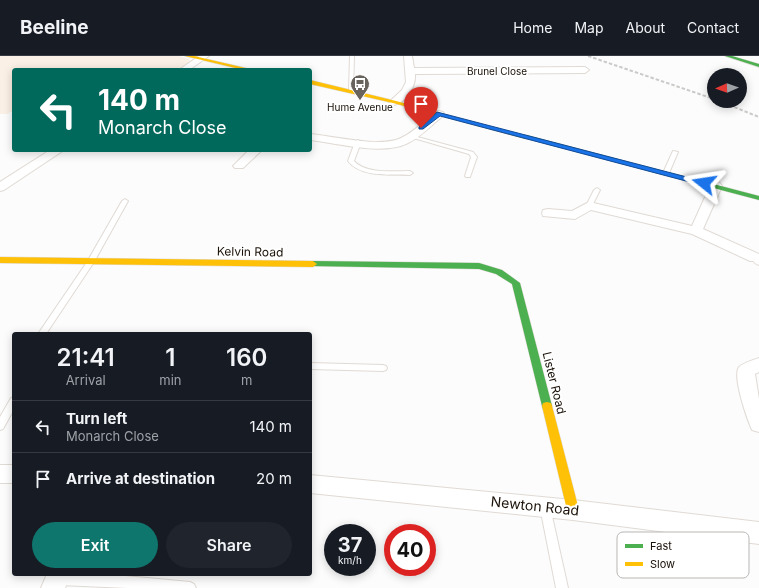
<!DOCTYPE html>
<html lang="en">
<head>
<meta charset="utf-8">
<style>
	:root { --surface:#171b24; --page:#20242c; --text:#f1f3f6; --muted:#9ea1a6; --line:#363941; --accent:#0f766e }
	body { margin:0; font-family:Inter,sans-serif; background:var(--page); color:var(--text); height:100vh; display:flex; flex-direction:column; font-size:15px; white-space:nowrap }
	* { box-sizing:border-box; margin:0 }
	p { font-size:13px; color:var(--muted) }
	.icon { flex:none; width:22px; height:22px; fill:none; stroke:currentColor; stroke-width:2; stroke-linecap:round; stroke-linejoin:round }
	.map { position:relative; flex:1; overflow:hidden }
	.details { position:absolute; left:12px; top:276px; width:300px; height:244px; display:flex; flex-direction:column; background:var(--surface); border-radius:4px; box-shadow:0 2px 10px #0003 }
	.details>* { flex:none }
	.banner { position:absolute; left:12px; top:12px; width:300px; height:84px; border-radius:4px; box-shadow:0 2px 10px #0003; background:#00695c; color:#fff; overflow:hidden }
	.needle { width:26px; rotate:268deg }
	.fabs { position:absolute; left:707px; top:12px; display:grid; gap:8px }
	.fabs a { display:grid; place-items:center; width:40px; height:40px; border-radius:50%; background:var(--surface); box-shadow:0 2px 10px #0003; font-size:20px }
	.speed { position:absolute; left:324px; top:468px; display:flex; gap:8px; font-size:20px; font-weight:700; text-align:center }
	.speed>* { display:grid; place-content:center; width:52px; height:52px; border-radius:50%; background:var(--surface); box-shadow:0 2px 10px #0003; line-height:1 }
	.speed small { font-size:10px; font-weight:400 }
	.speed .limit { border:6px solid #d22; background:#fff; color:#111 }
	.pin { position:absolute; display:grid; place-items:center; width:34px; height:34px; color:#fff; margin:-41px -17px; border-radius:50% 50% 50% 0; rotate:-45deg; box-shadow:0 0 4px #0007 }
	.pin .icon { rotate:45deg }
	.me { position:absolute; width:44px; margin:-22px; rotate:285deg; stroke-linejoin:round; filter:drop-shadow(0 0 3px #0008) }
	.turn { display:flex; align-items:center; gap:14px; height:84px; padding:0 20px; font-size:18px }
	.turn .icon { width:52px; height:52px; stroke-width:2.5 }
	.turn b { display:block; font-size:28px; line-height:34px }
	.eta { display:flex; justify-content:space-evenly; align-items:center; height:68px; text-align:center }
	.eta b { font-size:24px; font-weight:600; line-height:28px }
	.cta { display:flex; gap:8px; margin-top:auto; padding:8px 20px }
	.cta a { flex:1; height:46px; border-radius:24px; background:var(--accent); color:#fff; font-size:16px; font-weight:600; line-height:46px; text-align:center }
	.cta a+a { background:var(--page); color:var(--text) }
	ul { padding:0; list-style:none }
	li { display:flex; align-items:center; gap:12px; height:52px; padding:0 20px; border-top:1px solid var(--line) }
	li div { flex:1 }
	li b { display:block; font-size:15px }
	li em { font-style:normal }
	header { display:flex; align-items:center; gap:24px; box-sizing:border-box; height:56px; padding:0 20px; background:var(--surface); border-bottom:1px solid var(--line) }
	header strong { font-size:19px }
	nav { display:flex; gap:22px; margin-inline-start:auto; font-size:14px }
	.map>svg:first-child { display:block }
</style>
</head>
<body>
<header>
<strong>Beeline</strong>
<nav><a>Home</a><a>Map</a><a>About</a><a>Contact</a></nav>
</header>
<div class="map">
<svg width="759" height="532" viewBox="0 0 759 532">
	<rect width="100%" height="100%" fill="#fcfcfc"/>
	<!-- green -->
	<path fill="#fbf0e5" d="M0 0H179L189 3 190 6 178 14H14V56H10L8 58H0Z"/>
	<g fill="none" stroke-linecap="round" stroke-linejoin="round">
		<defs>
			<g id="lane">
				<path d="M350 0H354L353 35 351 36 349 35Z"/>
				<path d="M410 79 473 96 477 101 470 121H466L465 120 471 101 469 98 410 81Z"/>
				<path d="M358 84 361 86 354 105C365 118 394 115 410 115L413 117 410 119C391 118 361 122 348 105L355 86Z"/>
				<path d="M673 95 678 96 669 117 668 118H664L663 117Z"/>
				<path d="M597 132 600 134 592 150 591 151H587L586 150 594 134Z"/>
				<path d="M125 143 128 145 94 206 46 278H38L87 206 122 145Z"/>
				<path d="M752 200H758L759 202V209C755 208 753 205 751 202Z"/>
				<path d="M310 307 383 309 386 310 387 312 386 314 383 315 310 313Z"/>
				<path d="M14 341V353L3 373 0 374V361L11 342Z"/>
				<path d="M545 446 549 447 550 451 568 532H556L540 451 541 447Z"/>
				<path d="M58 518 115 519 190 526 194 528 196 532H128L60 529 56 527 54 523 56 519Z"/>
			</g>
			<g id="street">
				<path d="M199 0H209L189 14H179Z"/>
				<path d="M404 0H412L414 12 585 11 589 14 585 17 415 18C416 30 407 46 394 49L389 46 402 34 406 26Z"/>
				<path d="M439 55 443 56 444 58 443 60C431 69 421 81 408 87 382 100 338 87 310 84V78C332 80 382 92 401 82 414 76 424 65 435 56Z"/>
				<path d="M50 94H64L4 134 0 135V126Z"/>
				<path d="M249 94H262L243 112H235L233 110Z"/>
				<path d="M716 126 720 127 722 130 703 173 759 198V205H750L692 178 591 154 575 163 543 160 542 157 543 154 548 153 572 155 589 146 692 170 710 130 712 127Z"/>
				<path d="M759 302V316L755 318 759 343V376L752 374C747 363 732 320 739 311 743 307 753 304 759 302Z"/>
				<rect x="0" y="409" width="14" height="18"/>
				<path d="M310 419 573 444 759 466V488L573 464 310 437Z"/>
				<path d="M47 518H71L65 532H41Z"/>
			</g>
			<g id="fast">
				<path d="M725 0H732L759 8V11Z"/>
				<path d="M526 79 759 140V144L524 82V80Z"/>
				<path d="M313 205 479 207 502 214 520 227 552 350 551 353 547 354 543 353 542 350 512 228 496 218 479 213 310 210 309 208Z"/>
			</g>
			<g id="slow">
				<path d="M185 0H194L254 14H244Z"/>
				<path d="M310 24 396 45 529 81 526 83 393 47 310 28Z"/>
				<path d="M0 201 313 205 317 208 313 211 0 207Z"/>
				<path d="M547 346 551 347 552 350 579 454 577 458 573 460 569 458 567 454 542 350 543 347Z"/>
			</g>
		</defs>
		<!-- lane casing -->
		<use href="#lane" stroke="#e0dad5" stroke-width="2"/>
		<!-- street casing -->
		<use href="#street" stroke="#e0dad5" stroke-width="2"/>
		<!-- fast casing -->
		<use href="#fast" stroke="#e0dad5" stroke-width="1"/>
		<!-- slow casing -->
		<use href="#slow" stroke="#e0dad5" stroke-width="1"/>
		<!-- lane -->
		<use href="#lane" fill="#fff" fill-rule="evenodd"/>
		<!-- street -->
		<use href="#street" fill="#fff" fill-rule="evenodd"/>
		<!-- fast -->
		<use href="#fast" fill="#4caf50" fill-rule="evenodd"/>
		<!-- slow -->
		<use href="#slow" fill="#ffc107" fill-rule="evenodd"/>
		<!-- rail -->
		<g stroke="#cacac9" stroke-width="2" stroke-dasharray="3.5 2" stroke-linecap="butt">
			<path d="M588 0 714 43"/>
			<path d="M719 45 759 61"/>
		</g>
	</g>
	<!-- route -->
	<path fill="#1a73e8" stroke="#114b97" d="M437 56 706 126 707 127 701 129 440 60 423 73H419V71Z"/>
	<!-- icons -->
	<defs>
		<symbol id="bus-pin" viewBox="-11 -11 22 30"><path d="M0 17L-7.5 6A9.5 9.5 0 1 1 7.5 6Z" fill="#68635d" stroke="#fff"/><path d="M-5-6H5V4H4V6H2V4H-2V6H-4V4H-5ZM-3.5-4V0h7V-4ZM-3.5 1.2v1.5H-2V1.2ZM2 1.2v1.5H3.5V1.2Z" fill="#fff"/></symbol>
	</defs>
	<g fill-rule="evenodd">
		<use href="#bus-pin" x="349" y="17" width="22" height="30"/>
	</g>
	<g text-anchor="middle" stroke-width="4" stroke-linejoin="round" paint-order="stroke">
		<!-- far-street labels -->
		<g font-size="10" fill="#191007" stroke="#fff">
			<text x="497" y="19">Brunel Close</text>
		</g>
		<!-- far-poi labels -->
		<g font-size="10" fill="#191007" stroke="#fff">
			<text x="360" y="55">Hume Avenue</text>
		</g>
		<!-- street labels -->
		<g font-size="12" fill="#191007" stroke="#fff">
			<text transform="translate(250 196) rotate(1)" y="4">Kelvin Road</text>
			<text transform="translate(554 327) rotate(76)" y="4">Lister Road</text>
		</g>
		<!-- near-street labels -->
		<g font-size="14" fill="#191007" stroke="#fff">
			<text transform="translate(535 450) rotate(6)" y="5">Newton Road</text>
		</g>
	</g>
	<!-- legend -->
	<rect x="617" y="476" width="132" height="46" rx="6" fill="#fff" stroke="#bab7b5" stroke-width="1"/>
	<rect x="625" y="488" width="18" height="4" fill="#4caf50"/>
	<rect x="625" y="506" width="18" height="4" fill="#ffc107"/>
	<g font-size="11" fill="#191007">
		<text x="650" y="494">Fast</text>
		<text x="650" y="512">Slow</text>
	</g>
</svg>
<div class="fabs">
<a><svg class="needle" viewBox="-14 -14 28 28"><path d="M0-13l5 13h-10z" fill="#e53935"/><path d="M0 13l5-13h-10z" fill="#9ea1a6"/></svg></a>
</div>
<div class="speed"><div>37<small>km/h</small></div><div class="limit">40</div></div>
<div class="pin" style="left:421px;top:72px;background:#d93025"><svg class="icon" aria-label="arrive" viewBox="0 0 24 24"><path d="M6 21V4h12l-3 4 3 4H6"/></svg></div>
<svg class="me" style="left:704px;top:127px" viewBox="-20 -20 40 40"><path d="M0-17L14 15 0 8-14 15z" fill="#1a73e8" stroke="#fff" stroke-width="4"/></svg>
<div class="banner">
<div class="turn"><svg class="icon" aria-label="left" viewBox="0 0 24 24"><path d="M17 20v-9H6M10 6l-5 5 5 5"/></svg><div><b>140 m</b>Monarch Close</div></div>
</div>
<section class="details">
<div class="eta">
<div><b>21:41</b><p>Arrival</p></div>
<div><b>1</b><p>min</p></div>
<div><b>160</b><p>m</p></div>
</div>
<ul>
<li><svg class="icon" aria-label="left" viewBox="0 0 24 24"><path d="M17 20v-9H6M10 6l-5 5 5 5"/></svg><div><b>Turn left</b><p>Monarch Close</p></div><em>140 m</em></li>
<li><svg class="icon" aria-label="arrive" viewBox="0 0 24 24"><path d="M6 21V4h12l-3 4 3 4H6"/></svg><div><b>Arrive at destination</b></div><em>20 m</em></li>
</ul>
<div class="cta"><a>Exit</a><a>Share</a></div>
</section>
</div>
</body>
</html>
